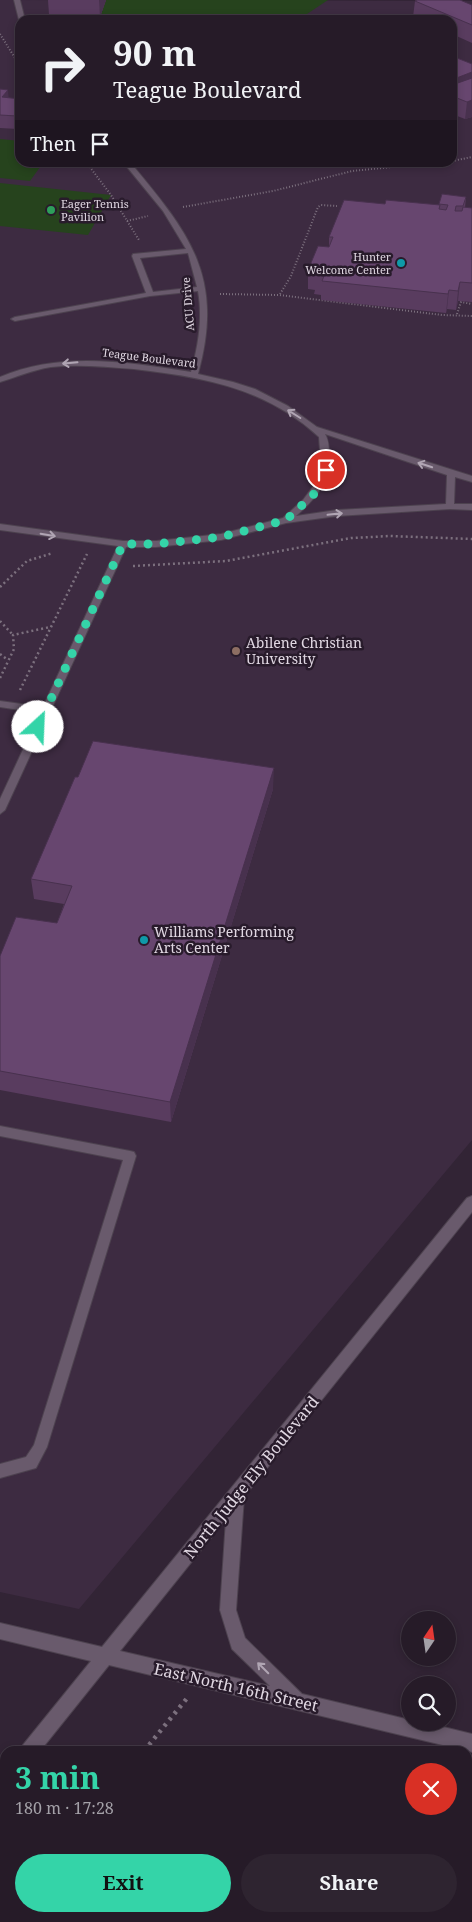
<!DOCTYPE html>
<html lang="en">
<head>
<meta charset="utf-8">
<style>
	:root { --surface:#261b28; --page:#2e2430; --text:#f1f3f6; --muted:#a4a1a8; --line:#423945; --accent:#34d4a8 }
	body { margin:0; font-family:"Noto Serif",serif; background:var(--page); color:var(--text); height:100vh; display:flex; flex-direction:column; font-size:19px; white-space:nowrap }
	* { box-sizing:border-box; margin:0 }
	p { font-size:16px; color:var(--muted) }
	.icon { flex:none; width:28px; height:28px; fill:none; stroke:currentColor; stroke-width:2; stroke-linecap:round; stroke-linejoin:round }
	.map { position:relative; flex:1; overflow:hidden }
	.side { position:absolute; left:0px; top:1746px; width:472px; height:176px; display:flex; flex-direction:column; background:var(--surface); border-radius:15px 15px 0 0; box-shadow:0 2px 8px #0003,0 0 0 1px var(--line) }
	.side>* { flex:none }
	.hud { position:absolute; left:15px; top:15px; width:442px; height:152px; border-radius:15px; box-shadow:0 2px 8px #0003,0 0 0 1px var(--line); background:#261b28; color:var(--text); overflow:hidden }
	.needle { width:32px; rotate:13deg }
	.tools { position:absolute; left:401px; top:1611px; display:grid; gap:10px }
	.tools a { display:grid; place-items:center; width:55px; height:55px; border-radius:50%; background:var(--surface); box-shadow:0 2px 8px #0003,0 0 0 1px var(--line); font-size:25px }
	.pin { position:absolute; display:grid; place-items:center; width:42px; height:42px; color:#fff; margin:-21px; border:2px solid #fff; border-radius:50%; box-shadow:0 1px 5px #0007 }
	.me { position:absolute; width:55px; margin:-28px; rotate:25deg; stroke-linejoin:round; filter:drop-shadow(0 0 4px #0008) }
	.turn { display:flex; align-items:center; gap:18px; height:105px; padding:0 15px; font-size:22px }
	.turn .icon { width:65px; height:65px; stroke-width:2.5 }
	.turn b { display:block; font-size:35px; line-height:42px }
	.then { display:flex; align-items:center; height:48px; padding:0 15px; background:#0003; gap:10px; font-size:19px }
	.round { display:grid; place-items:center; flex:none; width:52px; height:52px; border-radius:26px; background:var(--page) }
	.headline { display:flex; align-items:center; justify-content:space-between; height:85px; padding:0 15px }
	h1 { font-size:30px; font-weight:700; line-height:38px; color:var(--accent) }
	.action { display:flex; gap:10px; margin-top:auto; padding:10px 15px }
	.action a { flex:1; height:58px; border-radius:30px; background:var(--accent); color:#111; font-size:20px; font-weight:700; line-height:58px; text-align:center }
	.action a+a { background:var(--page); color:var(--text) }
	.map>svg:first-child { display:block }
</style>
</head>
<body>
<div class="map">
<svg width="472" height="1922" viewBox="0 0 472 1922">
	<rect width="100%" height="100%" fill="#322435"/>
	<!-- built -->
	<path fill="#3d2b41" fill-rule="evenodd" d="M0 0 472 1V1140L79 1609 0 1592ZM20 20H452V162H20Z"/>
	<!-- green -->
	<g fill="#26431d">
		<path d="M106 0H328L307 14 290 20H110L100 17Z"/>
		<path d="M0 139 20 141V162L43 163 30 181 0 178Z"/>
		<path d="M0 183 111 195 88 235 0 226Z"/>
	</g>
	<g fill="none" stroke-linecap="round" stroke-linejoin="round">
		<defs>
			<g id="lane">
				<path d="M14 0H20L25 20H19Z"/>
				<path d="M123 162H130C189 233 225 276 198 374L233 382 255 389 288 406 317 427 472 476V482L455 477 454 504H472V510L450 509 337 516 286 523 221 540 156 547H126L5 810 0 814V799L40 713 0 707V701L43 707 118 546 0 530V524L123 541H156L221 534 283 518 303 500 315 484 321 464 319 437C266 388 203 377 134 369 106 367 78 364 51 367 32 370 17 377 0 382V377C60 351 128 362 191 372 198 346 203 319 198 291L150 296 15 321 11 319 15 317 146 293 132 256 133 254 186 249 163 211ZM188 253 197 287 153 292 140 258ZM325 434 447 475 446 504 337 510 296 516C314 500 330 483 329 457 329 449 329 440 325 434Z"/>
				<path d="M0 1126 130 1151 134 1152 136 1156 47 1447 36 1468 0 1478V1464L26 1457 34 1445 123 1160 0 1136Z"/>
			</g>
			<g id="secondary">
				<path d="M472 1196V1212L244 1497 236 1610 245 1638 302 1694 410 1720V1722H423L472 1734V1752L109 1665 40 1751H20L23 1745 91 1661 0 1639V1623L102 1647 467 1198ZM226 1519 220 1610 232 1649 270 1686 120 1651Z"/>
				<path d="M5 1771V1793L0 1795V1773Z"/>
			</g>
		</defs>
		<!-- lane casing -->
		<use href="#lane" stroke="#4d424f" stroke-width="2"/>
		<!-- secondary casing -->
		<use href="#secondary" stroke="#4d424f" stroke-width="2"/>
		<!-- path-far2 -->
		<g stroke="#7c707e" stroke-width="2" stroke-dasharray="1 2" stroke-linecap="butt">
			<path d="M0 34 20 66"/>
			<path d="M452 161 472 157"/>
			<path d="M86 162 111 195 139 240"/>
			<path d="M183 207 273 191 352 171 443 162"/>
			<path d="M127 221 148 216"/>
			<path d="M220 294 279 295 442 315 472 316"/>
			<path d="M280 294 291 276 318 207 321 205 337 206"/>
			<path d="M457 314 461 302 472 304"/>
		</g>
		<!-- path-far1 -->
		<g stroke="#7c707e" stroke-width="2.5" stroke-dasharray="2 3" stroke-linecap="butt">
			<path d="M133 566 226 561 351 538 390 536 472 539"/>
			<path d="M0 587 27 561 53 553"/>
			<path d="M0 621 13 635"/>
			<path d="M0 654 8 660"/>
			<path d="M0 678 14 649 13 635 50 627"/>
			<path d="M20 690 87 554"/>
		</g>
		<!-- path -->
		<g stroke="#7c707e" stroke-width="4.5" stroke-dasharray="3 5" stroke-linecap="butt">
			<path d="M144 1751 188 1697"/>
			<path d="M6 1922 9 1918"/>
		</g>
		<!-- lane -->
		<use href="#lane" fill="#695a6c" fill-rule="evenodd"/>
		<!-- secondary -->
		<use href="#secondary" fill="#695a6c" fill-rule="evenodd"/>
	</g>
	<!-- wall -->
	<g fill="#593c5f">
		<path d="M48 0H106L100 17 49 15Z"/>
		<path d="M415 1 472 5V43L452 34V20H419L413 17Z"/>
		<path d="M452 56 472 64V117L465 119 452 114Z"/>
		<path d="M0 89 9 98 20 99 18 129 0 128Z"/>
		<path d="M442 194 466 197 465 208H472V302L458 301 456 310 447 309 446 313 321 300V295L314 294 315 290 308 289V270L329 247V237L385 204 439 205Z"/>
		<path d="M273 789 171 1122 0 1090V956L57 923 64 904 34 899 31 879Z"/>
	</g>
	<!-- shaded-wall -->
	<g fill="#48314e">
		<path d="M99 0H106L100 17Z"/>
		<path d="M472 72V81L454 88V79Z"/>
		<path d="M8 90 9 102 2 97Z"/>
		<path d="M472 100V117L465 119 467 102Z"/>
		<path d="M20 113V127L18 129 17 116Z"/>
		<path d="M460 282 458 301 456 310 458 291Z"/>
		<path d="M449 290 447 309 446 313 448 294Z"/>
		<path d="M274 768 273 789 171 1122 170 1102Z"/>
	</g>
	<!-- building -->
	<g fill="#67466f" stroke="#48314e">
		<path d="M417 0H460L472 5V25L415 1Z"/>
		<path d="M452 56 472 64V72L454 79 452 78Z"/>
		<path d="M472 78V100L467 102 452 96V85Z"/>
		<path d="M0 89 8 90 2 97 20 99V113L17 116 0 115Z"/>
		<path d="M442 194 466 197 463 206H456L455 211H462L463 207 472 208V283L460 282 458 291 449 290 448 294 322 281 324 276 315 275 317 271 308 270 318 246 329 247 333 237H329L344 200 385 204 386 200 440 205 439 209 446 210 448 205 439 204Z"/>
		<path d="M93 741 274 768 170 1102 0 1071V956L16 917 57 923 72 886 31 879 75 777H78Z"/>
	</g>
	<!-- one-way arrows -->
	<defs><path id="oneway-shaft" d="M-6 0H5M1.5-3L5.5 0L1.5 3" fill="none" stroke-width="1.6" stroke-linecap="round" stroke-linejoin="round" transform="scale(1.25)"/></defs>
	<g stroke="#b0a5b3">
		<use href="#oneway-shaft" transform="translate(70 363) rotate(175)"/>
		<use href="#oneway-shaft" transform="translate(294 414) rotate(-148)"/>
		<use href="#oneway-shaft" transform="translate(425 465) rotate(-162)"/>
		<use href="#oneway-shaft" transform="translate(335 514) rotate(-6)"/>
		<use href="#oneway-shaft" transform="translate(48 535) rotate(10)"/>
		<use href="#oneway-shaft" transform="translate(263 1668) rotate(-135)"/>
	</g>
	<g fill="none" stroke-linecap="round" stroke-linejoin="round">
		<!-- route -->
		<path stroke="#34d4a8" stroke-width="9" stroke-dasharray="0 16.2" d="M38 727 123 544H156L221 537 286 520 314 494 326 470"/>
	</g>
	<!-- markers -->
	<circle fill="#2e9e5b" stroke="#281b2b" stroke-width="2" cx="51" cy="210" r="5"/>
	<g fill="#0f9aa8" stroke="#281b2b" stroke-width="2">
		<circle cx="401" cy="263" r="5"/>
		<circle cx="144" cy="940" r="5"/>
	</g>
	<circle fill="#8d6e63" stroke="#281b2b" stroke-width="2" cx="236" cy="651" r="5"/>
	<g text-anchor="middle" stroke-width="5" stroke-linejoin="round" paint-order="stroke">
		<!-- far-poi labels -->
		<g font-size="11" fill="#e0d7e2" stroke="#281b2b" text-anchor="start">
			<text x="61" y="208">Eager Tennis<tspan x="61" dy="13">Pavilion</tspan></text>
			<text x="391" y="261" text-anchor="end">Hunter<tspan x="391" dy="13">Welcome Center</tspan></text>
		</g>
		<!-- far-street labels -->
		<g font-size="11" fill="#e0d7e2" stroke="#281b2b">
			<text transform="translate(188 304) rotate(-95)" y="4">ACU Drive</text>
			<text transform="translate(149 358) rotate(7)" y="4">Teague Boulevard</text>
		</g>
		<!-- poi labels -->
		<g font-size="14" fill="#e0d7e2" stroke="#281b2b" text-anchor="start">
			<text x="246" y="648">Abilene Christian<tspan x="246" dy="16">University</tspan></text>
			<text x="154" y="937">Williams Performing<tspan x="154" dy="16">Arts Center</tspan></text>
		</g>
		<!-- near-street labels -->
		<g font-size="16" fill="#e0d7e2" stroke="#281b2b">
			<text transform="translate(251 1477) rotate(-51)" y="6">North Judge Ely Boulevard</text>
			<text transform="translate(236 1687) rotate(13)" y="6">East North 16th Street</text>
		</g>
	</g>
</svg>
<div class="tools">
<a><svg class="needle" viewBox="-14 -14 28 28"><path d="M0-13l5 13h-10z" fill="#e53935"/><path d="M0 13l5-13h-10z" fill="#a4a1a8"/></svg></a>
<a><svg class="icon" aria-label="search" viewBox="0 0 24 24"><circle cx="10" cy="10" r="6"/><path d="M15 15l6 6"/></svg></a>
</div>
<div class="pin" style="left:326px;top:470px;background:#d93025"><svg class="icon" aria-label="arrive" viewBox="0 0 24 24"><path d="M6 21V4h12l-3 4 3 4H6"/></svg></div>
<svg class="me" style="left:38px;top:727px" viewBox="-20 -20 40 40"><circle r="19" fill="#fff"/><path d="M0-13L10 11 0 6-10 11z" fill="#34d4a8"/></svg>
<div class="hud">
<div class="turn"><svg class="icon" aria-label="right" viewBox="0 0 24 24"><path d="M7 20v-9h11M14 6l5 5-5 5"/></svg><div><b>90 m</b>Teague Boulevard</div></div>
<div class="then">Then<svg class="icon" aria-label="arrive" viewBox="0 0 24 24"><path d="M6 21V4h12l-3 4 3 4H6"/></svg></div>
</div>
<section class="side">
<div class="headline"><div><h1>3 min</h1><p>180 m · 17:28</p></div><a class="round" style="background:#d93025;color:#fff"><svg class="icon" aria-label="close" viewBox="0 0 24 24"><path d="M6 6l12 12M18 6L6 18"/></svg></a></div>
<div class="action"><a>Exit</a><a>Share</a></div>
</section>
</div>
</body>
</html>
